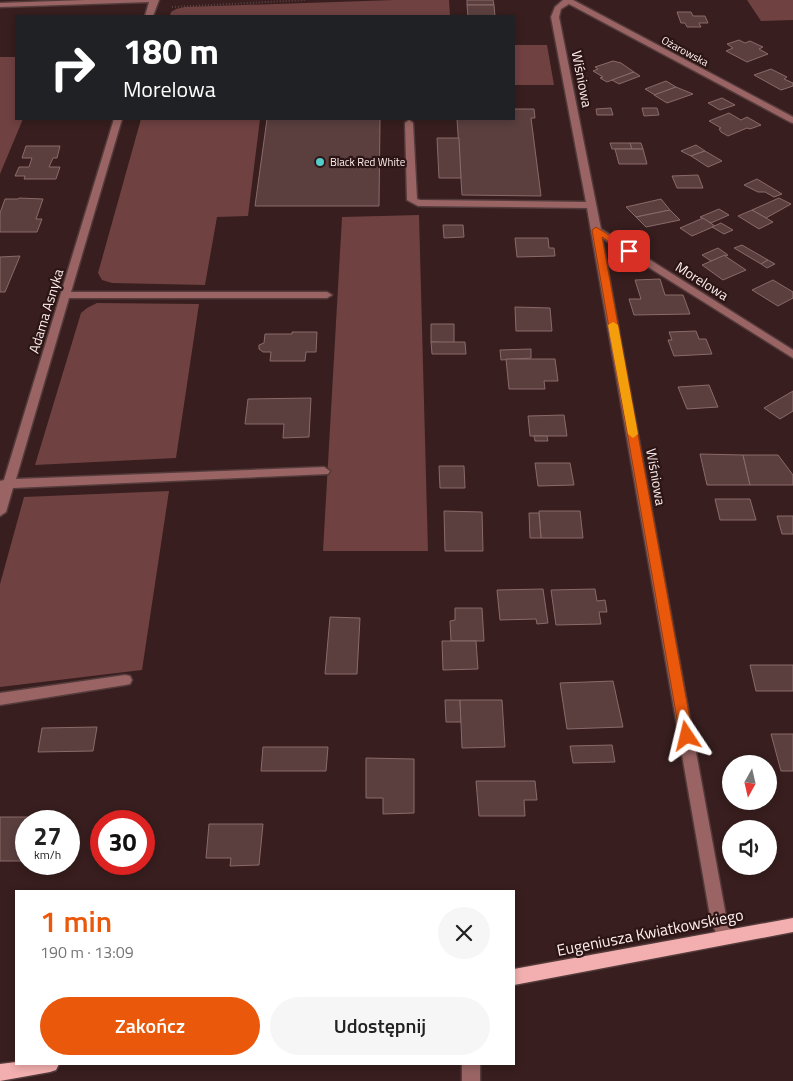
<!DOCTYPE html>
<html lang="pl">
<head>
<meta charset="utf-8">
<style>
	:root { --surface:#fff; --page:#f6f6f6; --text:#222; --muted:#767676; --accent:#ea580c }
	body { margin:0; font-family:"Titillium Web",sans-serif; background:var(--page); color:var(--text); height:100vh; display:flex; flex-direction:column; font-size:19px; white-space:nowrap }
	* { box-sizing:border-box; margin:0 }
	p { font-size:16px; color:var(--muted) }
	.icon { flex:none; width:28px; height:28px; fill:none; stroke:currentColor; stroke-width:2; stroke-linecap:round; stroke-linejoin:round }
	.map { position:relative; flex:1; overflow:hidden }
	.side { position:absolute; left:15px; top:890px; width:500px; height:175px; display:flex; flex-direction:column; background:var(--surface); border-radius:0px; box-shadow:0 2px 8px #0003 }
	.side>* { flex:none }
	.top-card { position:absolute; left:15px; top:15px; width:500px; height:105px; border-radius:0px; box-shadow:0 2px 8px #0003; background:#202124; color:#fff; overflow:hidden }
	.needle { width:32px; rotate:188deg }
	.controls { position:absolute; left:722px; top:755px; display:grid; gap:10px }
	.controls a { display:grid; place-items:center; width:55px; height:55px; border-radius:50%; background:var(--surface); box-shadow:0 2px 8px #0003; font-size:25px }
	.speed { position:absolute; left:15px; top:810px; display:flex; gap:10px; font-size:25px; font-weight:700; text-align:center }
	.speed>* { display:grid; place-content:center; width:65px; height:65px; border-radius:50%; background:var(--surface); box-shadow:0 2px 8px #0003; line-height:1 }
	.speed small { font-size:12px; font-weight:400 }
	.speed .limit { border:8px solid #d22; background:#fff; color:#111 }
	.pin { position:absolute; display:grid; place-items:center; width:42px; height:42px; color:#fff; margin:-21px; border-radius:10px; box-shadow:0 2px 8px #0006 }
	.me { position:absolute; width:55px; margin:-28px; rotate:350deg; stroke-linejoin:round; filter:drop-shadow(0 0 4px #0008) }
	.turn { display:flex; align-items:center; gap:18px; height:105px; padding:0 25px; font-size:22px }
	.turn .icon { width:65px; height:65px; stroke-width:2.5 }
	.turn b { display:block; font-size:35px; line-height:42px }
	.round { display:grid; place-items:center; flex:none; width:52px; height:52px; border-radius:26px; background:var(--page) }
	.head { display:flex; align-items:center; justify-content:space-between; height:85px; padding:0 25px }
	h1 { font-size:30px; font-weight:600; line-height:38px; color:var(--accent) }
	.action { display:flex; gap:10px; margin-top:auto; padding:10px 25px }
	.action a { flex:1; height:58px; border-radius:30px; background:var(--accent); color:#fff; font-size:20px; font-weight:600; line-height:58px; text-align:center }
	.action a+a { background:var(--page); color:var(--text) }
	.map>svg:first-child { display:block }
</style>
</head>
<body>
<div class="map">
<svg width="793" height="1081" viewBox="0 0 793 1081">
	<rect width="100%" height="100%" fill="#381e1e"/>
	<!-- green -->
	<g fill="#6f4141">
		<path d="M394 0H449L450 16H170L171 12 176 9 185 7Z"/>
		<path d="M747 0H793V20L761 21Z"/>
		<path d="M514 45H547L554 85H514Z"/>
		<path d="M0 57H16V119H23L0 174Z"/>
		<path d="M141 119H260L248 216 217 217 205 285 112 283 102 280 98 273Z"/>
		<path d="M419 215 428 551H323L342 217Z"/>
		<path d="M97 303 199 304 176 458 35 465 81 313 87 308Z"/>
		<path d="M169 491 142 670 0 687V584L24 497Z"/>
	</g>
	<!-- building -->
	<g fill="#5b3f3f" stroke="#896a69">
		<path d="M467 0H493L494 5H467Z"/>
		<path d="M467 5H494L495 16H468Z"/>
		<path d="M677 12H691L693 16H705L708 23H699L701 27H687L685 23H681Z"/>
		<path d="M739 40 745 43 750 41 763 47 759 49 768 54 747 62 726 51 733 48 727 44Z"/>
		<path d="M613 61 621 63 634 72 607 82 600 78 603 77 593 71 598 69 595 67Z"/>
		<path d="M771 69 787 77 784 79 793 83V86L781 90 754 75Z"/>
		<path d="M634 72 640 76 619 84 612 80Z"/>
		<path d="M666 81 676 87 655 95 645 89Z"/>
		<path d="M676 87 693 94 667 103 654 95Z"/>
		<path d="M722 98 735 105 720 110 708 103Z"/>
		<path d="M611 108 613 115H597L596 109Z"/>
		<path d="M642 108H657L659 115 644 116Z"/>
		<path d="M514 109H534L535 118H531L541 196 462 195 457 119H514Z"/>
		<path d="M729 113 741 120 747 117 761 125 750 129 747 128 728 136 721 132 719 129 721 128 709 121Z"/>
		<path d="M267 119H380L379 206H255Z"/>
		<path d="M437 138H459L461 178H439Z"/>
		<path d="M610 143H630L632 149H612Z"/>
		<path d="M630 143H641L643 149H632Z"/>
		<path d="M696 145 705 151 691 156 681 151Z"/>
		<path d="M26 146H60L57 158H53L49 167H60L56 179H24L25 176H15L19 167H29L32 158H22Z"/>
		<path d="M615 149H643L647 164H619Z"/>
		<path d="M705 151 722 161 708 167 691 156Z"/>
		<path d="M698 175 703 188H677L672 176Z"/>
		<path d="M757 179 782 194 774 197 765 192H758L744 185Z"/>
		<path d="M19 198 43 199 36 219H42L37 232H0V213L5 199H18Z"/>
		<path d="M779 198 791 204 766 218 752 210Z"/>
		<path d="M661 199 670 210 636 217 626 207Z"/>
		<path d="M719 209 729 215 711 223 700 217Z"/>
		<path d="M670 210 680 220 646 227 636 217Z"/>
		<path d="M752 210 773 222 759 229 738 216Z"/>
		<path d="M703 218 715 226 692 236 680 228Z"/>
		<path d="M721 223 733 230 724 234 712 227Z"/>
		<path d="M443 225H463L464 237 444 238Z"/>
		<path d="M515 238H548L549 248H554L555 256 517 257Z"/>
		<path d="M742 245 768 260 761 264 734 248Z"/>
		<path d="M718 248 728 255 711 261 702 255Z"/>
		<path d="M725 255V256L746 270 723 280 702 265Z"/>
		<path d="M20 256 5 292H0V257Z"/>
		<path d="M768 260 775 264 767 268 761 264Z"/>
		<path d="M660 279 665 295H683L690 314 634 315 629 299H641L635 280Z"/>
		<path d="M773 280 793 292V298L778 306 752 290Z"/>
		<path d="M515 307 550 308 552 331H516Z"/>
		<path d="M431 324H454V343L431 342Z"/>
		<path d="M696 331 699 339H706L712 354 674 356 668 340H672L669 332Z"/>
		<path d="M292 332H317L316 352H306L305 361H270L271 352H263L259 349V345L264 343 265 334H292Z"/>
		<path d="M431 342H465L466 354H432Z"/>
		<path d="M531 349V358L501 360 500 350Z"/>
		<path d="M506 359H555L558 381H544L545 389H509Z"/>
		<path d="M709 385 718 407 687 409 678 387Z"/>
		<path d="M793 391V411L780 419 764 408Z"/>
		<path d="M311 398 309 437 283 438 284 424H245L248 399Z"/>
		<path d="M564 415 567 436H530L528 416Z"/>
		<path d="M534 436H547L548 441H535Z"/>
		<path d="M700 454 743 455 750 485H707Z"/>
		<path d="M743 455H778L793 475V485H750Z"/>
		<path d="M535 463H570L574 485 538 486Z"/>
		<path d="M439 466H464L465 488H440Z"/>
		<path d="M715 499H750L756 520H720Z"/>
		<path d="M444 511 482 512 483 551H445Z"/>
		<path d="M539 511H580L583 538H541Z"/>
		<path d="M529 513H539L541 538H530Z"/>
		<path d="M777 516H793V534H782Z"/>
		<path d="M543 589 548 623 537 624 536 619 500 620 497 590Z"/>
		<path d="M595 589 597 601 605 600 607 612H599L601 624 556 625 551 590Z"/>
		<path d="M455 608H482L484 641H451L450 621 455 620Z"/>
		<path d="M330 617 360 618 357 674H325Z"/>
		<path d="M442 641H476L478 669 443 670Z"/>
		<path d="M750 665H793V691H756Z"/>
		<path d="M613 681 623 727 567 729 560 683Z"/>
		<path d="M445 700H460L461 722H446Z"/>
		<path d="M460 700H502L505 747 462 748Z"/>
		<path d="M97 727 93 751 38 752 42 728Z"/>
		<path d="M771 734H793V771H781Z"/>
		<path d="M612 745 615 762 573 763 570 746Z"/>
		<path d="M263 747H328L326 771H261Z"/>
		<path d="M366 758 414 759V813L383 814V798H366Z"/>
		<path d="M476 781H535L537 800H524L525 816H479Z"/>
		<path d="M0 817H50L49 821H26V861H0Z"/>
		<path d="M209 824H263L259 865 230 866 231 858H206Z"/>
	</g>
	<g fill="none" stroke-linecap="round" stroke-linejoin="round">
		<defs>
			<g id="minor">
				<path d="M85 0H159L153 16H145L149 2 0 7V3Z"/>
				<path d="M563 0H573L793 117V123L790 122 569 4 561 9 559 17 601 229 793 350V358L602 238 726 916 733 937 731 942 725 944 719 942 710 916 587 208 418 206 407 200 405 123 409 120 413 123 417 199 420 200 586 202 551 17 555 7Z"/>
				<path d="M114 119H122L71 292H327L332 295 327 298H69L16 479 324 467 330 471 328 474 13 488 6 512 0 516V481L4 480Z"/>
				<path d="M125 675 130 676 132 680 130 684 125 685 0 705V693Z"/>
				<rect x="462" y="1064" width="18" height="17"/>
			</g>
			<g id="major">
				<path d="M793 918V932L514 985V969Z"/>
				<path d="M16 1062V1064H59L56 1070 50 1072 0 1081V1064Z"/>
			</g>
		</defs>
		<!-- minor casing -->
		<use href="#minor" stroke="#543b3b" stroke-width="3"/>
		<!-- major casing -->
		<use href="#major" stroke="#543b3b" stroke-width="3"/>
		<!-- path -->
		<path stroke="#7d6767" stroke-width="2" stroke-dasharray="0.5 2.5" stroke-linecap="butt" d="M172 7 305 0"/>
		<!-- minor -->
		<use href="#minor" fill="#9a6464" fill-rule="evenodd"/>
		<!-- major -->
		<use href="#major" fill="#f3afaf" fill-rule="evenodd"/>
	</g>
	<!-- route -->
	<path fill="#ea580c" stroke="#983908" d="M596 227 634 251 632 253H626L602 237 693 736 691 740 687 741 682 740 680 736 592 230Z"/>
	<!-- slow -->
	<path fill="#f59e0b" d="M613 322 618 325 638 434 633 438 628 434 608 325Z"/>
	<!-- markers -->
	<circle fill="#53cdca" stroke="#2d1515" stroke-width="2" cx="320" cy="162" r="5"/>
	<g text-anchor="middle" stroke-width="4.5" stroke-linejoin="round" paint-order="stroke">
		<!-- far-street labels -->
		<g font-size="11" fill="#feefef" stroke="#2d1515">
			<text transform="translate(685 51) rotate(28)" y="4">Ożarowska</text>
		</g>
		<!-- far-poi labels -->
		<g font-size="11" fill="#feefef" stroke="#2d1515" text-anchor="start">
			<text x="330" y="166">Black Red White</text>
		</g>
		<!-- street labels -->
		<g font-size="14" fill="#feefef" stroke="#2d1515">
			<text transform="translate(582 79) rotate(79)" y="5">Wiśniowa</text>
			<text transform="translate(702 281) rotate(32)" y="5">Morelowa</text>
			<text transform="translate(46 311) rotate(-73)" y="5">Adama Asnyka</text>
			<text transform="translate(656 477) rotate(80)" y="5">Wiśniowa</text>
		</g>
		<!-- near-street labels -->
		<g font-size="16" fill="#feefef" stroke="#2d1515">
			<text transform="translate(650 932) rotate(-11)" y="6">Eugeniusza Kwiatkowskiego</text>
		</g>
	</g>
</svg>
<div class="controls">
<a><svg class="needle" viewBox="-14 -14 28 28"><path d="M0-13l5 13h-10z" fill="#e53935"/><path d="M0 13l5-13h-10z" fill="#767676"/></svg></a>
<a><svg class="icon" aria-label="sound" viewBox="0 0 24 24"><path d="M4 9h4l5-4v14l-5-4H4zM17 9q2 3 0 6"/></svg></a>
</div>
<div class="speed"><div>27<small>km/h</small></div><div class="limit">30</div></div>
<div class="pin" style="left:629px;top:251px;background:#d93025"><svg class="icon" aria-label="arrive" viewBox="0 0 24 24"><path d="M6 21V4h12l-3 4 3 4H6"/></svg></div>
<svg class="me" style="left:687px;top:736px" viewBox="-20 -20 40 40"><path d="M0-17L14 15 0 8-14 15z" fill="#ea580c" stroke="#fff" stroke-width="4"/></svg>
<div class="top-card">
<div class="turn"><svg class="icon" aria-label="right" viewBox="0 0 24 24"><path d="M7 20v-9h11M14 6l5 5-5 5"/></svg><div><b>180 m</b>Morelowa</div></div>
</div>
<section class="side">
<div class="head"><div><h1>1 min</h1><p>190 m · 13:09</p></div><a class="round"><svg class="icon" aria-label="close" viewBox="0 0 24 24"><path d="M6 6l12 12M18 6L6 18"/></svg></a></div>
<div class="action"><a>Zakończ</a><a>Udostępnij</a></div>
</section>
</div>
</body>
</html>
